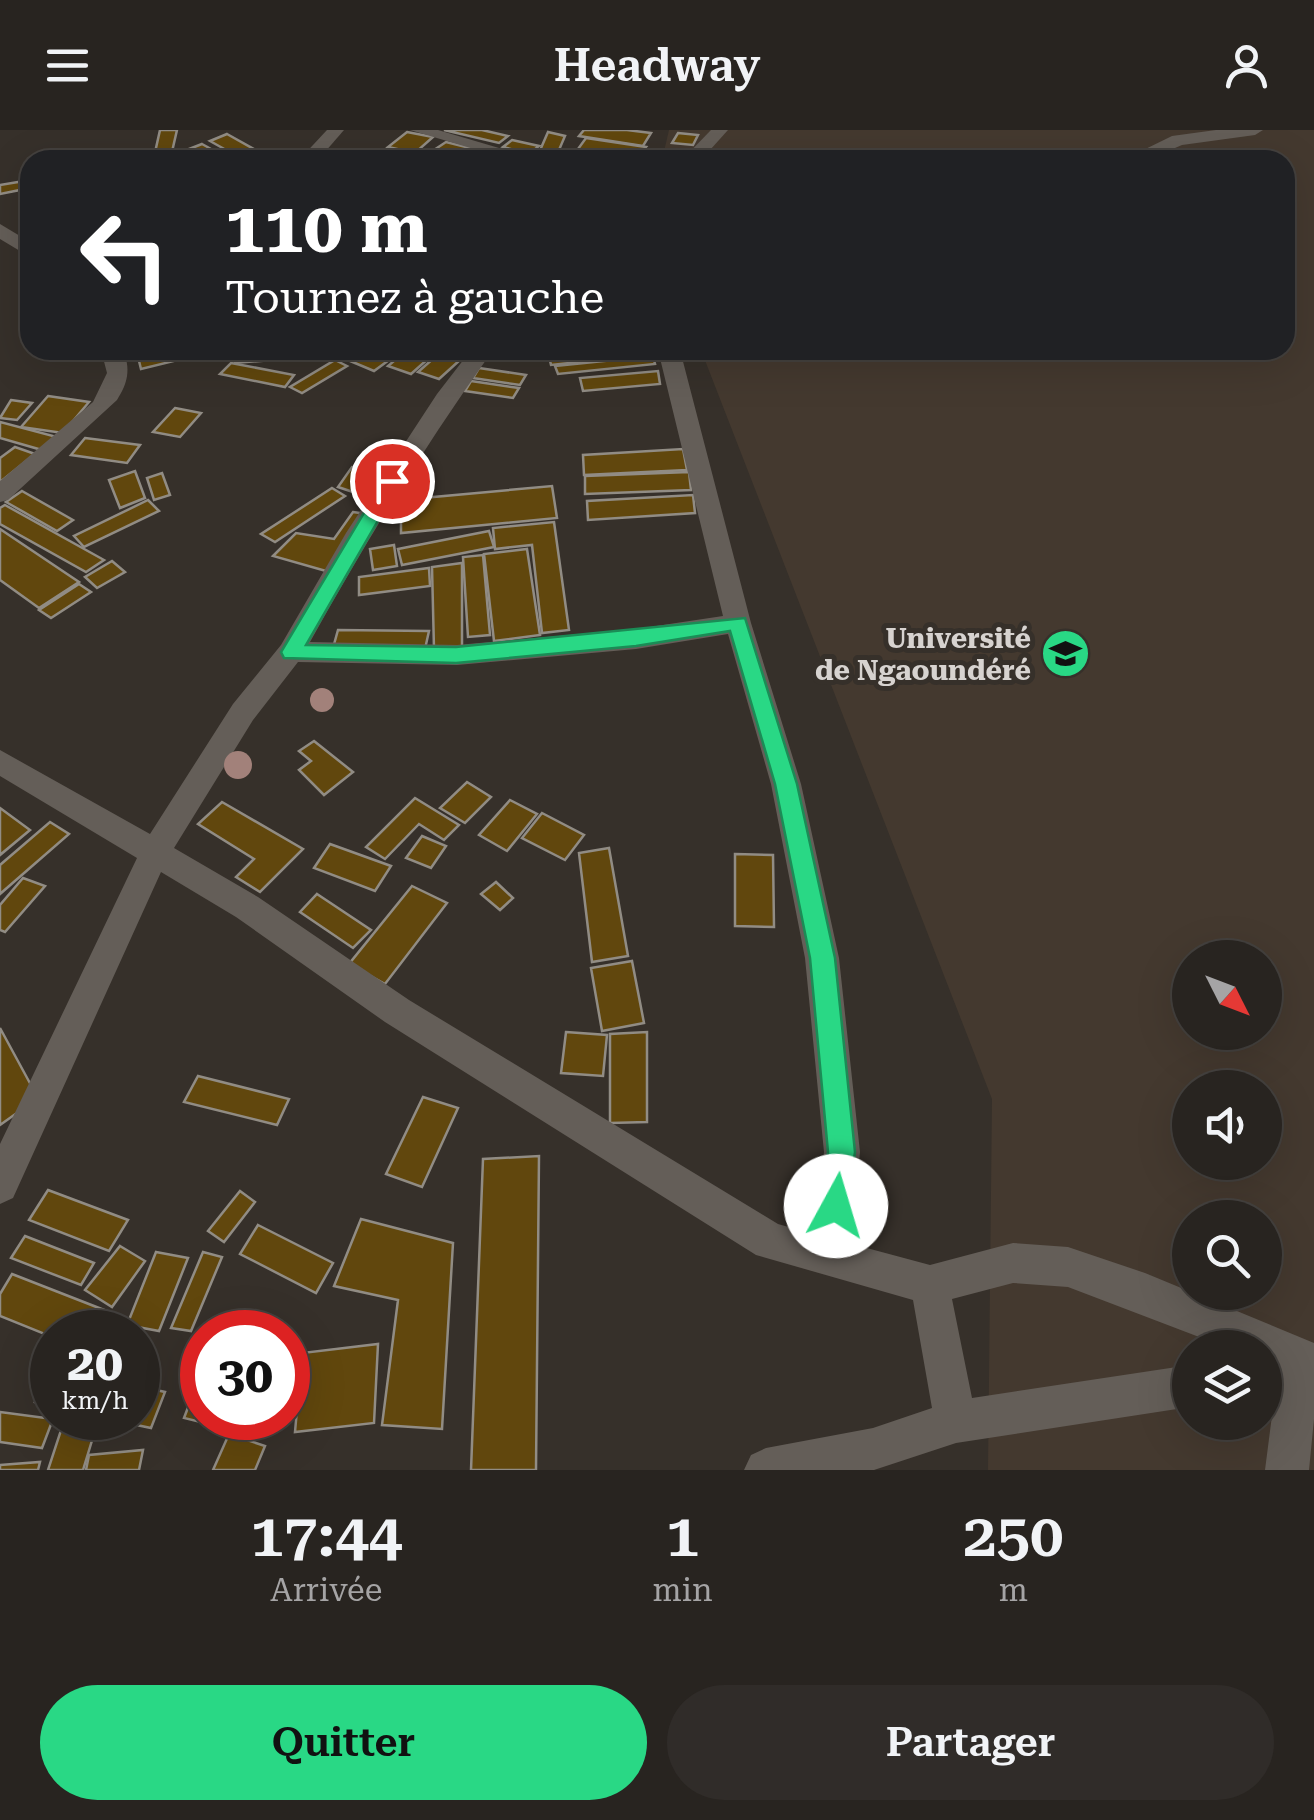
<!DOCTYPE html>
<html lang="fr">
<head>
<meta charset="utf-8">
<style>
	:root { --surface:#282420; --page:#302c29; --text:#f1f3f6; --muted:#a5a4a5; --line:#44413e; --accent:#29d885 }
	body { margin:0; font-family:"Roboto Serif",serif; background:var(--page); color:var(--text); height:100vh; display:flex; flex-direction:column; font-size:38px; white-space:nowrap }
	* { box-sizing:border-box; margin:0 }
	p { font-size:32px; color:var(--muted) }
	.icon { flex:none; width:55px; height:55px; fill:none; stroke:currentColor; stroke-width:2; stroke-linecap:round; stroke-linejoin:round }
	.map { position:relative; height:1340px; overflow:hidden }
	.side { display:flex; flex-direction:column; background:var(--surface); flex:1 }
	.side>* { flex:none }
	.banner { position:absolute; left:20px; top:20px; width:1275px; height:210px; border-radius:30px; box-shadow:0 10px 40px #0002,0 0 0 2px var(--line); background:#202124; color:#fff; overflow:hidden }
	.needle { width:65px; rotate:132deg }
	.tools { position:absolute; left:1172px; top:810px; display:grid; gap:20px }
	.tools a { display:grid; place-items:center; width:110px; height:110px; border-radius:50%; background:var(--surface); box-shadow:0 10px 40px #0002,0 0 0 2px var(--line); font-size:50px }
	.speed { position:absolute; left:30px; top:1180px; display:flex; gap:20px; font-size:50px; font-weight:700; text-align:center }
	.speed>* { display:grid; place-content:center; width:130px; height:130px; border-radius:50%; background:var(--surface); box-shadow:0 10px 40px #0002,0 0 0 2px var(--line); line-height:1 }
	.speed small { font-size:25px; font-weight:400 }
	.speed .limit { border:15px solid #d22; background:#fff; color:#111 }
	.pin { position:absolute; display:grid; place-items:center; width:85px; height:85px; color:#fff; margin:-42px; border:5px solid #fff; border-radius:50%; box-shadow:0 2px 10px #0007 }
	.me { position:absolute; width:110px; margin:-55px; rotate:6deg; stroke-linejoin:round; filter:drop-shadow(0 0 8px #0008) }
	.turn { display:flex; align-items:center; gap:35px; height:210px; padding:0 40px; font-size:45px }
	.turn .icon { width:130px; height:130px; stroke-width:2.5 }
	.turn b { display:block; font-size:70px; line-height:85px }
	.eta { display:flex; justify-content:space-evenly; align-items:center; height:170px; text-align:center }
	.eta b { font-size:60px; font-weight:600; line-height:70px }
	.button { display:flex; gap:20px; margin-top:auto; padding:20px 40px }
	.button a { flex:1; height:115px; border-radius:60px; background:var(--accent); color:#111; font-size:40px; font-weight:600; line-height:115px; text-align:center }
	.button a+a { background:var(--page); color:var(--text) }
	header { display:flex; justify-content:space-between; align-items:center; height:130px; padding:0 40px; background:var(--surface); font-size:45px; font-weight:600 }
	.map>svg:first-child { display:block }
</style>
</head>
<body>
<header><svg class="icon" aria-label="menu" viewBox="0 0 24 24"><path d="M4 6h16M4 12h16M4 18h16"/></svg>Headway<svg class="icon" aria-label="person" viewBox="0 0 24 24"><circle cx="12" cy="8" r="4"/><path d="M4 21q1-7 8-7t8 7"/></svg></header>
<div class="map">
<svg width="1314" height="1340" viewBox="0 0 1314 1340">
	<rect width="100%" height="100%" fill="#36302a"/>
	<!-- built -->
	<path fill="#44392f" fill-rule="evenodd" d="M669 0H1314V1340H988L992 969 701 220H1285V30H662ZM1190 828H1265V902H1190ZM1190 958H1265V1032H1190ZM1190 1088H1265V1162H1190ZM1190 1218H1265V1292H1190Z"/>
	<!-- building -->
	<g fill="#61470d" stroke="#918c84" stroke-width="2.5">
		<path d="M160 0H177L171 26 154 27Z"/>
		<path d="M444 0H482L508 6 499 13Z"/>
		<path d="M584 0H627L651 3 643 16 579 6Z"/>
		<path d="M407 2 433 7 415 23 388 17Z"/>
		<path d="M548 2 565 6 556 27 538 25Z"/>
		<path d="M678 3 698 5 693 15 672 13Z"/>
		<path d="M227 4 268 27 244 30 210 11Z"/>
		<path d="M586 8 646 17 637 28 578 19Z"/>
		<path d="M512 10 539 16 529 24 503 17Z"/>
		<path d="M446 12 478 20 467 28 434 20Z"/>
		<path d="M202 14 231 30H178L171 26Z"/>
		<path d="M30 50V74L20 60 0 64V55Z"/>
		<path d="M311 220 310 227 235 233 237 221Z"/>
		<path d="M324 220H365L389 230 374 241Z"/>
		<path d="M407 220H438L411 244 388 236Z"/>
		<path d="M443 220H471L439 249 418 242Z"/>
		<path d="M567 220H642L644 225 551 235 548 222Z"/>
		<path d="M171 224 174 231 141 239 139 231Z"/>
		<path d="M653 226 655 234 558 244 555 236Z"/>
		<path d="M335 230 347 236 302 263 290 257Z"/>
		<path d="M231 233 294 245 285 257 220 244Z"/>
		<path d="M479 238 526 245 520 255 473 248Z"/>
		<path d="M658 241 660 254 583 261 580 248Z"/>
		<path d="M471 251 519 258 513 268 465 261Z"/>
		<path d="M48 266 89 272 63 303 21 297Z"/>
		<path d="M11 270 32 273 17 290 0 288Z"/>
		<path d="M175 278 201 283 180 307 153 302Z"/>
		<path d="M0 292 57 307 42 320 0 308Z"/>
		<path d="M85 308 140 315 127 333 71 325Z"/>
		<path d="M380 314 408 318 396 337 368 333Z"/>
		<path d="M15 317 35 324 0 352V328Z"/>
		<path d="M683 319 687 340 584 345 583 325Z"/>
		<path d="M352 337 395 344 377 370 338 357Z"/>
		<path d="M135 341 145 368 120 378 109 350Z"/>
		<path d="M689 342 691 360 585 364V346Z"/>
		<path d="M162 343 170 365 154 370 147 348Z"/>
		<path d="M552 356 557 388 401 403V370Z"/>
		<path d="M332 358 345 366 275 412 261 404Z"/>
		<path d="M22 361 73 390 57 401 6 372Z"/>
		<path d="M693 365 695 383 588 390 587 371Z"/>
		<path d="M148 370 159 381 84 417 74 406Z"/>
		<path d="M5 375 104 430 86 442 0 394V378Z"/>
		<path d="M353 382 367 384 333 443 273 426 296 403 334 409Z"/>
		<path d="M554 392 569 500 542 503 532 415 495 419 493 398Z"/>
		<path d="M0 399 79 452 39 478 0 450Z"/>
		<path d="M489 401 494 417 402 435 398 419Z"/>
		<path d="M394 415 397 436 373 440 370 419Z"/>
		<path d="M527 419 540 505 494 511 484 424Z"/>
		<path d="M483 425 490 505 468 507 463 427Z"/>
		<path d="M112 431 125 442 97 458 85 447Z"/>
		<path d="M462 433V517L434 519 432 437Z"/>
		<path d="M429 438 430 456 359 465V447Z"/>
		<path d="M79 454 91 462 51 488 39 480Z"/>
		<path d="M338 500 429 501 425 519 333 518Z"/>
		<path d="M314 611 353 642 324 665 299 640 311 631 299 621Z"/>
		<path d="M467 652 491 667 465 693 440 678Z"/>
		<path d="M415 668 459 695 444 710 419 694 385 729 366 717Z"/>
		<path d="M510 670 537 684 507 721 479 705Z"/>
		<path d="M222 672 303 719 260 762 236 747 254 729 198 694Z"/>
		<path d="M0 678 30 700 0 725Z"/>
		<path d="M542 683 584 705 565 730 522 708Z"/>
		<path d="M50 692 69 704 0 764V735Z"/>
		<path d="M422 706 446 716 431 738 406 728Z"/>
		<path d="M330 714 391 736 375 761 314 738Z"/>
		<path d="M609 718 628 826 592 832 579 723Z"/>
		<path d="M735 724 773 725 774 797 735 796Z"/>
		<path d="M23 748 45 756 5 802 0 800V775Z"/>
		<path d="M496 752 513 768 500 780 481 764Z"/>
		<path d="M412 756 447 773 385 854 349 834Z"/>
		<path d="M317 764 371 800 353 818 300 782Z"/>
		<path d="M632 831 644 893 602 901 591 838Z"/>
		<path d="M0 898 38 968 0 995Z"/>
		<path d="M566 902 607 905 603 946 561 943Z"/>
		<path d="M647 902V992L610 993V904Z"/>
		<path d="M198 946 289 969 277 995 184 972Z"/>
		<path d="M423 967 458 978 422 1057 386 1044Z"/>
		<path d="M539 1026 536 1340H471L483 1029Z"/>
		<path d="M48 1060 128 1090 109 1121 29 1090Z"/>
		<path d="M240 1061 255 1072 224 1112 208 1101Z"/>
		<path d="M361 1089 453 1113 442 1299 382 1295 398 1170 334 1156Z"/>
		<path d="M258 1095 333 1133 316 1163 240 1124Z"/>
		<path d="M25 1106 94 1133 81 1155 11 1128Z"/>
		<path d="M120 1116 145 1131 112 1177 85 1160Z"/>
		<path d="M156 1122 188 1128 159 1201 127 1195Z"/>
		<path d="M203 1122 222 1127 191 1201 171 1198Z"/>
		<path d="M12 1144 117 1185 107 1202H52V1207L0 1186V1164Z"/>
		<path d="M378 1214 374 1293 295 1302 302 1223Z"/>
		<path d="M48 1236 52 1237V1276L35 1272Z"/>
		<path d="M202 1241V1288H268L261 1307 184 1288Z"/>
		<path d="M138 1256 165 1262 151 1298 103 1288H138Z"/>
		<path d="M0 1282 53 1289 42 1318 0 1312Z"/>
		<path d="M64 1291 97 1294 83 1340H48Z"/>
		<path d="M229 1304 265 1316 255 1340H213Z"/>
		<path d="M143 1320 139 1340H86L89 1325Z"/>
		<path d="M40 1332 38 1340H0V1335Z"/>
	</g>
	<g fill="none" stroke-linecap="round" stroke-linejoin="round">
		<!-- minor -->
		<g fill="#645e58" fill-rule="evenodd">
			<path d="M327 0H344L318 30H299Z"/>
			<path d="M410 0H438L540 30H511Z"/>
			<path d="M711 0H728L701 30H682Z"/>
			<path d="M1216 0H1263L1255 5 1182 15 1147 30H1123L1172 6Z"/>
			<path d="M0 94 30 112V127L0 109Z"/>
			<path d="M101 220H123C131 239 128 253 117 270L8 370 0 372V351L93 272 107 243Z"/>
			<path d="M471 220H493C426 314 366 411 310 512L457 515 636 499 723 486 658 220H680L751 493 801 654 839 828 860 1022 855 1076 837 1110 930 1135 1013 1113 1068 1117 1145 1143 1314 1213V1289L1309 1340H1265L1278 1239 1265 1233V1218H1228L1068 1157 1013 1153 952 1169 972 1268 1190 1235V1277L956 1313 874 1340H744L751 1325 766 1318 873 1298 932 1278 913 1170 756 1125 385 892 236 787 161 742 13 1068 0 1074V1014L137 728 0 646V620L150 704 233 574 281 515 346 403 437 264ZM728 504 771 654 805 828 824 1022 818 1070 799 1100 778 1094 409 870 258 767 174 718 253 590 298 532 457 535 636 519Z"/>
		</g>
	</g>
	<!-- trees -->
	<g fill="#a2817a">
		<circle cx="322" cy="570" r="12"/>
		<circle cx="238" cy="635" r="14"/>
	</g>
	<!-- route -->
	<path fill="#29d885" stroke="#1b8c56" stroke-width="2.5" d="M392 345 401 351 306 515 456 517 745 488 797 654 835 828 855 1022 846 1086 836 1090 826 1086 821 1076 828 1022 810 828 775 654 730 501 636 516 456 533 284 528 281 522 284 517 383 351Z"/>
	<!-- icons -->
	<defs>
		<symbol id="university-disc" viewBox="-11 -11 22 22"><circle r="9.5" fill="#29d885" stroke="#36302a"/><path d="M0-5L7-2L0 1L-7-2ZM-4 1L0 2.5L4 1V4Q0 6-4 4Z" fill="#111"/></symbol>
	</defs>
	<g fill-rule="evenodd">
		<use href="#university-disc" x="1038" y="496" width="55" height="55"/>
	</g>
	<g text-anchor="middle" stroke-width="10" stroke-linejoin="round" paint-order="stroke">
		<!-- poi labels -->
		<g font-size="28" font-weight="bold" fill="#d7d3d0" stroke="#36302a" text-anchor="end">
			<text x="1031" y="518">Université<tspan x="1031" dy="32">de Ngaoundéré</tspan></text>
		</g>
	</g>
</svg>
<div class="tools">
<a><svg class="needle" viewBox="-14 -14 28 28"><path d="M0-13l5 13h-10z" fill="#e53935"/><path d="M0 13l5-13h-10z" fill="#a5a4a5"/></svg></a>
<a><svg class="icon" aria-label="sound" viewBox="0 0 24 24"><path d="M4 9h4l5-4v14l-5-4H4zM17 9q2 3 0 6"/></svg></a>
<a><svg class="icon" aria-label="search" viewBox="0 0 24 24"><circle cx="10" cy="10" r="6"/><path d="M15 15l6 6"/></svg></a>
<a><svg class="icon" aria-label="layers" viewBox="0 0 24 24"><path d="M12 4l9 5-9 5-9-5zM3 14l9 5 9-5"/></svg></a>
</div>
<div class="speed"><div>20<small>km/h</small></div><div class="limit">30</div></div>
<div class="pin" style="left:392px;top:351px;background:#d93025"><svg class="icon" aria-label="arrive" viewBox="0 0 24 24"><path d="M6 21V4h12l-3 4 3 4H6"/></svg></div>
<svg class="me" style="left:836px;top:1076px" viewBox="-20 -20 40 40"><circle r="19" fill="#fff"/><path d="M0-13L10 11 0 6-10 11z" fill="#29d885"/></svg>
<div class="banner">
<div class="turn"><svg class="icon" aria-label="left" viewBox="0 0 24 24"><path d="M17 20v-9H6M10 6l-5 5 5 5"/></svg><div><b>110 m</b>Tournez à gauche</div></div>
</div>
</div>
<section class="side">
<div class="eta">
<div><b>17:44</b><p>Arrivée</p></div>
<div><b>1</b><p>min</p></div>
<div><b>250</b><p>m</p></div>
</div>
<div class="button"><a>Quitter</a><a>Partager</a></div>
</section>
</body>
</html>
